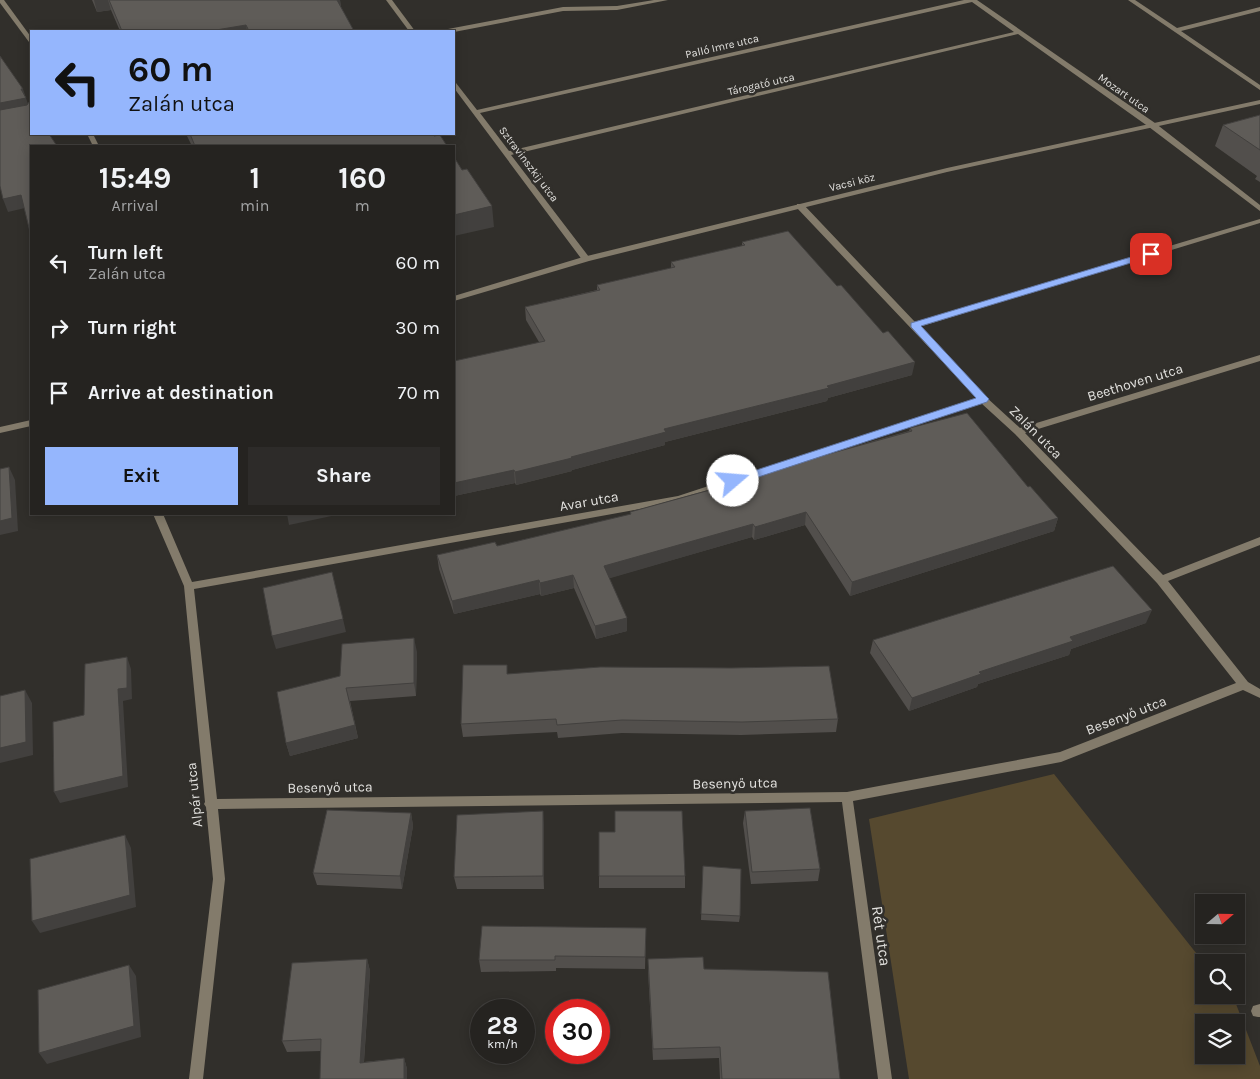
<!DOCTYPE html>
<html lang="en">
<head>
<meta charset="utf-8">
<style>
	:root { --surface:#252320; --page:#2d2b29; --text:#f1f3f6; --muted:#a3a4a5; --line:#42403e; --accent:#95b6fd }
	body { margin:0; font-family:Karla,sans-serif; background:var(--page); color:var(--text); height:100vh; display:flex; flex-direction:column; font-size:19px; white-space:nowrap }
	* { box-sizing:border-box; margin:0 }
	p { font-size:16px; color:var(--muted) }
	.icon { flex:none; width:28px; height:28px; fill:none; stroke:currentColor; stroke-width:2; stroke-linecap:round; stroke-linejoin:round }
	.map { position:relative; flex:1; overflow:hidden }
	.details { position:absolute; left:30px; top:145px; width:425px; height:370px; display:flex; flex-direction:column; background:var(--surface); border-radius:0px; box-shadow:0 2px 12px #0003,0 0 0 1px var(--line) }
	.details>* { flex:none }
	.banner { position:absolute; left:30px; top:30px; width:425px; height:105px; border-radius:0px; box-shadow:0 2px 12px #0003,0 0 0 1px var(--line); background:#95b6fd; color:#111; overflow:hidden }
	.needle { width:32px; rotate:70deg }
	.buttons { position:absolute; left:1195px; top:894px; display:grid; gap:10px }
	.buttons a { display:grid; place-items:center; width:50px; height:50px; border-radius:0px; background:var(--surface); box-shadow:0 2px 12px #0003,0 0 0 1px var(--line); font-size:25px }
	.speed { position:absolute; left:470px; top:999px; display:flex; gap:10px; font-size:25px; font-weight:700; text-align:center }
	.speed>* { display:grid; place-content:center; width:65px; height:65px; border-radius:50%; background:var(--surface); box-shadow:0 2px 12px #0003,0 0 0 1px var(--line); line-height:1 }
	.speed small { font-size:12px; font-weight:400 }
	.speed .limit { border:8px solid #d22; background:#fff; color:#111 }
	.pin { position:absolute; display:grid; place-items:center; width:42px; height:42px; color:#fff; margin:-21px; border-radius:10px; box-shadow:0 2px 8px #0006 }
	.me { position:absolute; width:55px; margin:-28px; rotate:72deg; stroke-linejoin:round; filter:drop-shadow(0 0 4px #0008) }
	.turn { display:flex; align-items:center; gap:18px; height:105px; padding:0 15px; font-size:22px }
	.turn .icon { width:65px; height:65px; stroke-width:2.5 }
	.turn b { display:block; font-size:35px; line-height:42px }
	.eta { display:flex; justify-content:space-evenly; align-items:center; height:85px; text-align:center }
	.eta b { font-size:30px; font-weight:700; line-height:35px }
	.primary-button { display:flex; gap:10px; margin-top:auto; padding:10px 15px }
	.primary-button a { flex:1; height:58px; border-radius:0px; background:var(--accent); color:#111; font-size:20px; font-weight:700; line-height:58px; text-align:center }
	.primary-button a+a { background:var(--page); color:var(--text) }
	ul { padding:0; list-style:none }
	li { display:flex; align-items:center; gap:15px; height:65px; padding:0 15px }
	li div { flex:1 }
	li b { display:block; font-size:19px }
	li em { font-style:normal }
	.map>svg:first-child { display:block }
</style>
</head>
<body>
<div class="map">
<svg width="1260" height="1079" viewBox="0 0 1260 1079">
	<rect width="100%" height="100%" fill="#312f2b"/>
	<!-- green -->
	<path fill="#56492f" fill-rule="evenodd" d="M1054 774 1204 963V995H1229L1236 1004 1260 1066V1079H909L869 819ZM1204 1022H1236V1055H1204Z"/>
	<g fill="none" stroke-linecap="round" stroke-linejoin="round">
		<!-- minor -->
		<g fill="#837b6b" fill-rule="evenodd">
			<path d="M386 0H392L415 31H409Z"/>
			<path d="M654 0H668L617 10 563 11 454 32 445 31 448 29 563 7 617 6Z"/>
			<path d="M964 0H977L1155 123 1260 205V211L1149 127 1018 34 511 155 589 257 590 259 586 261H583L454 88V82L456 83 477 110ZM972 2 1014 32 509 151 480 113Z"/>
			<path d="M1128 0H1135L1177 28 1260 7V11L1181 31 1260 85V90Z"/>
			<path d="M797 204H803L915 322 1260 219V223L919 327 986 397 1020 428 1260 355V361L1025 433 1163 575 1260 537V545L1168 581 1248 682 1260 689V698L1243 690 1061 762 853 801 892 1079H878L842 802 218 809 225 879 203 1079H189L213 879 206 807 204 804 205 802 184 586 153 514H163L192 582 678 496 977 398 797 208ZM981 403 1015 434 1157 583 1236 683 1060 752 847 792 217 799 194 589 679 502Z"/>
			<path d="M1260 1004V1017H1258L1253 1016 1251 1011 1253 1006Z"/>
		</g>
		<!-- tertiary -->
		<g fill="#837b6b" fill-rule="evenodd">
			<path d="M0 0H4L31 37V43L29 42 0 3Z"/>
			<path d="M1260 100V104L947 172 589 261 454 301V296L583 257 947 168Z"/>
			<path d="M87 134H93L99 146H93Z"/>
			<path d="M31 420V426L0 433V427Z"/>
		</g>
	</g>
	<!-- wall -->
	<g fill="#524f4c">
		<path d="M92 0H340L341 8 354 31H120L111 10 97 12Z"/>
		<path d="M1260 115V182L1255 179 1257 176 1215 146 1223 125Z"/>
		<path d="M186 134H432L434 136 447 146H192Z"/>
		<path d="M742 242 912 375 828 398 827 401 665 442V445L572 470V471L516 485 515 483 454 496 539 342 526 320 525 307 597 290V285L671 268V262L742 246Z"/>
		<path d="M910 428 1028 487 1058 518 1054 531 850 596 805 525 754 540 752 537 609 578 627 631 596 639 574 588 541 596 540 594 454 614 439 569 437 555 497 546 630 515V512L726 485 727 482 909 431Z"/>
		<path d="M1146 623 1071 649 1069 655 978 684 977 687 909 711 870 653 873 640Z"/>
		<path d="M417 652 416 696 350 701 358 738 290 756 286 743 340 676Z"/>
		<path d="M508 674 838 719 836 732 741 735 622 733 558 738 557 732 463 737 461 724Z"/>
		<path d="M745 811 820 869 818 881 751 884 743 823Z"/>
		<path d="M411 813 413 826 402 889 317 885 313 873Z"/>
		<path d="M544 824V889H457L454 877Z"/>
		<path d="M703 866 740 916 739 922 701 920Z"/>
		<rect x="599" y="876" width="86" height="12"/>
		<path d="M646 928 645 969 556 968V971L481 972 479 960Z"/>
		<path d="M367 959 370 971 364 1062 404 1058 407 1069V1079H320L321 1051 287 1052 282 1041Z"/>
		<path d="M648 959 704 969 840 1079H720L719 1058 653 1060 648 971Z"/>
	</g>
	<!-- shaded-wall -->
	<g fill="#42403e">
		<path d="M94 0H108L111 10 97 12Z"/>
		<path d="M333 0H340L341 8Z"/>
		<path d="M246 25 247 31H210Z"/>
		<path d="M21 89H23L30 110 0 116V103Z"/>
		<path d="M21 195 25 208 8 212 3 199Z"/>
		<path d="M492 206 494 227 454 236V215Z"/>
		<path d="M915 362 912 375 828 398 827 401 665 442V445L572 470V471L516 485 515 472 571 457 664 429Z"/>
		<path d="M9 467 15 480 18 531 0 535V521Z"/>
		<path d="M514 470 515 483 454 496V483Z"/>
		<path d="M806 512 805 525 754 540 755 527Z"/>
		<path d="M287 514H341L289 525Z"/>
		<path d="M1058 518 1054 531 850 596 852 582Z"/>
		<path d="M753 524 752 537 604 580V566Z"/>
		<path d="M573 575 574 588 541 596 540 583Z"/>
		<path d="M539 580 540 594 454 614 452 601Z"/>
		<path d="M1152 610 1146 623 1071 649 1069 655 978 684 977 687 909 711 912 698 1070 637Z"/>
		<path d="M627 618V631L596 639 595 626Z"/>
		<path d="M343 619 346 632 276 649 272 636Z"/>
		<path d="M414 638 417 652 416 696 414 683Z"/>
		<path d="M127 657 131 669 132 699 123 701 128 787 60 803 54 792 118 689Z"/>
		<path d="M346 688 358 738 290 756 286 743Z"/>
		<path d="M25 690 32 703 33 755 0 763V748Z"/>
		<path d="M543 811 544 824V889L543 876Z"/>
		<path d="M411 813 413 826 402 889 400 876Z"/>
		<path d="M125 835 131 848 136 907 40 933 32 921Z"/>
		<path d="M367 959 370 971 363 1074 360 1063Z"/>
		<path d="M129 965 136 976 141 1037 47 1064 39 1053Z"/>
		<path d="M404 1058 407 1069V1079H404Z"/>
	</g>
	<!-- building -->
	<g fill="#5f5c58" stroke="#42403e">
		<path d="M109 0H337L354 31H249L246 25 210 31H122Z"/>
		<path d="M0 56 23 89H21L26 98 0 103Z"/>
		<path d="M29 102 31 106V134H49L57 146H31V236L21 195 3 199 0 186V110L27 105Z"/>
		<path d="M1260 115V150L1223 125Z"/>
		<path d="M190 134H432L434 136 440 135 447 146H195Z"/>
		<path d="M454 157 462 170 467 169 492 206 454 215Z"/>
		<path d="M788 231 837 286 841 285 883 333 888 331 915 362 827 386 829 388 664 429 666 432 571 457 572 458 515 472 514 470 454 483V361L545 341 525 307 600 290 597 285 675 267 671 262 745 245 742 242Z"/>
		<path d="M967 413 1028 487 1030 486 1058 518 852 582 806 512 755 527 753 524 604 566 627 618 595 626 573 575 540 583 539 580 452 601 437 555 495 542 497 546 631 514 630 512 728 485 727 482 912 431 910 428Z"/>
		<path d="M9 467 12 518 0 521V469Z"/>
		<path d="M1113 566 1152 610 1070 637 1073 641 979 672 981 674 912 698 873 640Z"/>
		<path d="M332 572 343 619 272 636 263 588Z"/>
		<path d="M414 638V683L346 688 355 725 286 743 277 692 340 676 342 644Z"/>
		<path d="M127 657V688L118 689 123 776 54 792 53 722 84 715 85 664Z"/>
		<path d="M463 665H507V674L600 667 731 668 829 666 838 719 742 722 622 720 557 725 556 719 461 724Z"/>
		<path d="M25 690 26 742 0 748V696Z"/>
		<path d="M810 808 820 869 752 872 745 811Z"/>
		<path d="M327 810 411 813 400 876 313 873Z"/>
		<path d="M543 811V876L454 877 457 815Z"/>
		<path d="M615 811H682L685 876H599V832H615Z"/>
		<path d="M125 835 130 895 32 921 30 859Z"/>
		<path d="M703 866 741 869 740 916 701 914Z"/>
		<path d="M482 926 646 928 645 957 555 956V960H479Z"/>
		<path d="M703 957 704 969 828 972 840 1079H722L720 1047 653 1049 648 959Z"/>
		<path d="M367 959 360 1063 404 1058V1079H320L321 1039 282 1041 292 963Z"/>
		<path d="M129 965 134 1026 39 1053 38 990Z"/>
	</g>
	<!-- route -->
	<path fill="#95b6fd" stroke="#6176a4" d="M1151 251 1155 254 1154 256 921 326 987 397 989 399 987 402 737 484 733 485 727 481 729 479 976 398 911 327V323Z"/>
	<g text-anchor="middle" stroke-width="5" stroke-linejoin="round" paint-order="stroke">
		<!-- far-street labels -->
		<g font-size="11" fill="#e2e1de" stroke="#312f2b">
			<text transform="translate(722 46) rotate(-13)" y="4">Palló Imre utca</text>
			<text transform="translate(761 84) rotate(-13)" y="4">Tárogató utca</text>
			<text transform="translate(1124 93) rotate(35)" y="4">Mozart utca</text>
			<text transform="translate(529 164) rotate(53)" y="4">Sztravinszkij utca</text>
			<text transform="translate(852 182) rotate(-14)" y="4">Vacsi köz</text>
		</g>
		<!-- street labels -->
		<g font-size="14" fill="#e2e1de" stroke="#312f2b">
			<text transform="translate(1135 382) rotate(-17)" y="5">Beethoven utca</text>
			<text transform="translate(1036 432) rotate(45)" y="5">Zalán utca</text>
			<text transform="translate(589 501) rotate(-10)" y="5">Avar utca</text>
			<text transform="translate(1126 715) rotate(-21)" y="5">Besenyő utca</text>
			<text transform="translate(735 783) rotate(-1)" y="5">Besenyő utca</text>
			<text transform="translate(330 787) rotate(-1)" y="5">Besenyő utca</text>
			<text transform="translate(194 795) rotate(-96)" y="5">Alpár utca</text>
		</g>
		<!-- near-street labels -->
		<g font-size="16" fill="#e2e1de" stroke="#312f2b">
			<text transform="translate(882 936) rotate(82)" y="6">Rét utca</text>
		</g>
	</g>
</svg>
<div class="buttons">
<a><svg class="needle" viewBox="-14 -14 28 28"><path d="M0-13l5 13h-10z" fill="#e53935"/><path d="M0 13l5-13h-10z" fill="#a3a4a5"/></svg></a>
<a><svg class="icon" aria-label="search" viewBox="0 0 24 24"><circle cx="10" cy="10" r="6"/><path d="M15 15l6 6"/></svg></a>
<a><svg class="icon" aria-label="layers" viewBox="0 0 24 24"><path d="M12 4l9 5-9 5-9-5zM3 14l9 5 9-5"/></svg></a>
</div>
<div class="speed"><div>28<small>km/h</small></div><div class="limit">30</div></div>
<div class="pin" style="left:1151px;top:254px;background:#d93025"><svg class="icon" aria-label="arrive" viewBox="0 0 24 24"><path d="M6 21V4h12l-3 4 3 4H6"/></svg></div>
<svg class="me" style="left:733px;top:481px" viewBox="-20 -20 40 40"><circle r="19" fill="#fff"/><path d="M0-13L10 11 0 6-10 11z" fill="#95b6fd"/></svg>
<div class="banner">
<div class="turn"><svg class="icon" aria-label="left" viewBox="0 0 24 24"><path d="M17 20v-9H6M10 6l-5 5 5 5"/></svg><div><b>60 m</b>Zalán utca</div></div>
</div>
<section class="details">
<div class="eta">
<div><b>15:49</b><p>Arrival</p></div>
<div><b>1</b><p>min</p></div>
<div><b>160</b><p>m</p></div>
</div>
<ul>
<li><svg class="icon" aria-label="left" viewBox="0 0 24 24"><path d="M17 20v-9H6M10 6l-5 5 5 5"/></svg><div><b>Turn left</b><p>Zalán utca</p></div><em>60 m</em></li>
<li><svg class="icon" aria-label="right" viewBox="0 0 24 24"><path d="M7 20v-9h11M14 6l5 5-5 5"/></svg><div><b>Turn right</b></div><em>30 m</em></li>
<li><svg class="icon" aria-label="arrive" viewBox="0 0 24 24"><path d="M6 21V4h12l-3 4 3 4H6"/></svg><div><b>Arrive at destination</b></div><em>70 m</em></li>
</ul>
<div class="primary-button"><a>Exit</a><a>Share</a></div>
</section>
</div>
</body>
</html>
